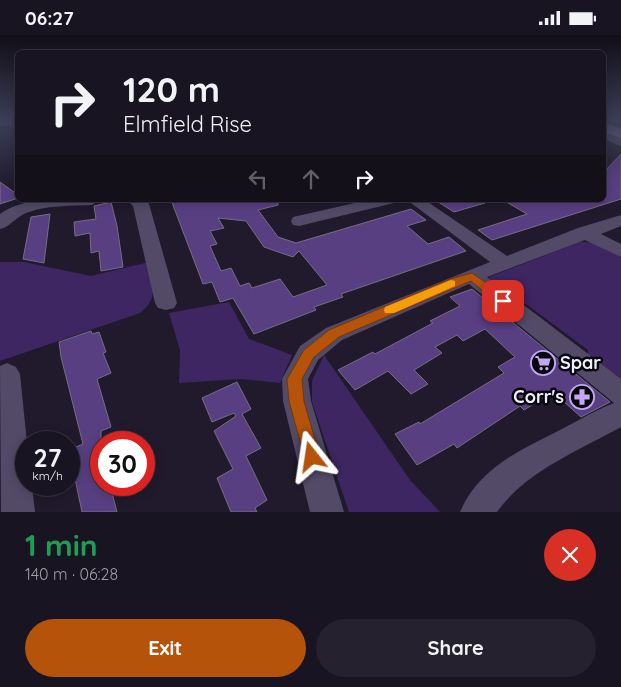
<!DOCTYPE html>
<html lang="en">
<head>
<meta charset="utf-8">
<style>
	:root { --surface:#181421; --page:#25212e; --text:#f1f3f6; --muted:#9f9ea5; --line:#36333f; --accent:#b45309 }
	body { margin:0; font-family:Quicksand,sans-serif; background:var(--page); color:var(--text); height:100vh; display:flex; flex-direction:column; font-size:19px; white-space:nowrap }
	* { box-sizing:border-box; margin:0 }
	p { font-size:16px; color:var(--muted) }
	.icon { flex:none; width:28px; height:28px; fill:none; stroke:currentColor; stroke-width:2; stroke-linecap:round; stroke-linejoin:round }
	.map { position:relative; height:477px; overflow:hidden }
	.side { display:flex; flex-direction:column; background:var(--surface); flex:1 }
	.side>* { flex:none }
	.guide { position:absolute; left:15px; top:15px; width:591px; height:152px; border-radius:8px; box-shadow:0 2px 12px #0003,0 0 0 1px var(--line); background:#181421; color:var(--text); overflow:hidden }
	.speed { position:absolute; left:15px; top:396px; display:flex; gap:10px; font-size:25px; font-weight:700; text-align:center }
	.speed>* { display:grid; place-content:center; width:65px; height:65px; border-radius:50%; background:var(--surface); box-shadow:0 2px 12px #0003,0 0 0 1px var(--line); line-height:1 }
	.speed small { font-size:12px; font-weight:400 }
	.speed .limit { border:8px solid #d22; background:#fff; color:#111 }
	.pin { position:absolute; display:grid; place-items:center; width:42px; height:42px; color:#fff; margin:-21px; border-radius:10px; box-shadow:0 2px 8px #0006 }
	.me { position:absolute; width:55px; margin:-28px; rotate:345deg; stroke-linejoin:round; filter:drop-shadow(0 0 4px #0008) }
	.turn { display:flex; align-items:center; gap:18px; height:105px; padding:0 25px; font-size:22px }
	.turn .icon { width:65px; height:65px; stroke-width:2.5 }
	.turn b { display:block; font-size:35px; line-height:42px }
	.lanes { display:flex; align-items:center; height:48px; padding:0 25px; background:#0003; justify-content:center; gap:25px; direction:ltr }
	.lanes .off { opacity:.35 }
	.round { display:grid; place-items:center; flex:none; width:52px; height:52px; border-radius:26px; background:var(--page) }
	.head { display:flex; align-items:center; justify-content:space-between; height:85px; padding:0 25px }
	h1 { font-size:30px; font-weight:800; line-height:38px; color:#1e9e55 }
	.cta { display:flex; gap:10px; margin-top:auto; padding:10px 25px }
	.cta a { flex:1; height:58px; border-radius:30px; background:var(--accent); color:#fff; font-size:20px; font-weight:800; line-height:58px; text-align:center }
	.cta a+a { background:var(--page); color:var(--text) }
	.status { display:flex; justify-content:space-between; align-items:center; height:35px; padding:0 25px; background:var(--surface); direction:ltr }
	.status svg { height:14px; fill:currentColor }
	.map>svg:first-child { display:block }
</style>
</head>
<body>
<div class="status"><b>06:27</b><svg viewBox="0 0 49 12"><path d="M0 12V9h3v3zM5 12V6h3v6zM10 12V3h3v9zM15 12V0h3v12zM26 1h20v11H26zM47 4h2v5h-2z"/></svg></div>
<div class="map">
<svg width="621" height="477" viewBox="0 0 621 477">
	<rect width="100%" height="100%" fill="#201a2c"/>
	<!-- green -->
	<g fill="#3e2662">
		<path d="M580 207H594L621 222V347L587 322 588 315 526 269C511 267 496 256 489 242Z"/>
		<path d="M0 227H24L91 241 149 227C152 250 160 262 140 278L0 326Z"/>
		<path d="M229 267 249 304 292 320 280 348 241 344 179 348 180 315 169 278Z"/>
		<path d="M324 320 410 445 440 477H349L312 367V346Z"/>
	</g>
	<!-- building -->
	<g fill="#583f82" stroke="#756e84" fill-rule="evenodd">
		<path d="M621 119V164L492 205 478 195 527 179 503 165H604V137Z"/>
		<path d="M0 147 18 160V163L0 169Z"/>
		<path d="M171 165H278V170L258 175 278 202 296 208 411 174 426 185 407 191 428 209 449 202 466 216 341 259 343 262 314 272 316 275 254 299 233 263 220 267 212 247 203 249ZM218 183 246 186 264 212 293 222 299 216 327 250 293 262 280 244 252 253 249 248 240 251 231 233 221 236 210 211 217 209 210 196 224 193Z"/>
		<path d="M435 165H484L485 168 454 177Z"/>
		<path d="M111 167 117 191 123 232 101 236 99 216 91 218 90 198 75 201 74 187 96 184 94 171Z"/>
		<path d="M50 179 44 228 23 224 31 182Z"/>
		<path d="M472 254 610 367 581 382 553 357 524 375 520 371 457 413 454 409 417 430 395 399 419 387 420 389 504 338 498 332 515 322 485 294 463 306 457 300 435 312 442 318 414 335 428 349 411 359 388 336 355 355 338 335 373 317 375 319 433 288 430 286 460 271 450 262Z"/>
		<path d="M91 296 92 299 99 297 106 317 103 318 111 338 97 344 111 392 101 396V450H110L117 477H82L69 415 83 409 61 322 59 307Z"/>
		<path d="M237 347 251 374 242 379 261 413 246 421 267 465 255 473 257 477H231L217 443 233 434 214 396 236 381 234 378 212 387 202 363Z"/>
	</g>
	<g fill="none" stroke-linecap="round" stroke-linejoin="round">
		<!-- minor -->
		<g fill="#534a67" fill-rule="evenodd">
			<rect x="0" y="86" width="18" height="5"/>
			<path d="M604 96 621 103V111L604 104Z"/>
			<path d="M37 165H100L92 170C70 171 46 170 26 178 16 182 10 192 0 194V179C11 171 24 168 37 165Z"/>
			<path d="M127 165H146L149 169 177 268 174 273 166 275 158 273 155 268 133 171Z"/>
			<path d="M368 165H396L394 168 299 191 293 190 291 186 293 182Z"/>
			<path d="M407 165H425L507 221 578 193 621 180V191L601 199 621 209V222L585 205 487 242 621 344V392C578 416 526 436 497 477H460C479 432 521 415 562 394 579 385 596 375 614 368L469 249 342 305 318 325 308 344 311 366 344 477H310L283 366 282 344 300 311 326 293 490 227Z"/>
			<path d="M7 328 16 332 20 339 27 408 26 450H32L35 477H1L0 331Z"/>
		</g>
		<!-- major -->
		<path fill="#8874b1" fill-rule="evenodd" d="M604 87 621 93V103L604 97Z"/>
	</g>
	<!-- sky -->
	<linearGradient id="sky" x2="0" y2="1"><stop stop-color="#120e18"/><stop offset="0.56" stop-color="#3c3e56"/><stop offset="1" stop-color="#3c3e56" stop-opacity="0"/></linearGradient>
	<rect width="621" height="153" fill="url(#sky)"/>
	<!-- route -->
	<path fill="#b45309" stroke="#753606" d="M472 238 508 263 510 266 508 269H499L471 246 339 302 314 322 302 344 304 366 320 422 318 428 312 431 306 428 289 366 287 344 304 315 329 295 450 244Z"/>
	<!-- slow -->
	<path fill="#f59e0b" d="M451 245 455 246V251L394 278H385L384 275 385 272Z"/>
	<!-- icons -->
	<defs>
		<symbol id="supermarket-ring" viewBox="-11 -11 22 22"><circle r="9.5" fill="#09070e" stroke="#c1a8f3" stroke-width="1.5"/><path d="M-6-5.5h2.5l.6 2H6L4.5 2H-2.5L-4.4-4H-6ZM-1.5 3.2a1.3 1.3 0 1 0 .1 0ZM3 3.2a1.3 1.3 0 1 0 .1 0Z" fill="#c1a8f3"/></symbol>
		<symbol id="pharmacy-ring" viewBox="-11 -11 22 22"><circle r="9.5" fill="#09070e" stroke="#c1a8f3" stroke-width="1.5"/><path d="M-2-6h4v4h4v4h-4v4h-4v-4h-4v-4h4Z" fill="#c1a8f3"/></symbol>
	</defs>
	<g fill-rule="evenodd">
		<use href="#supermarket-ring" x="529" y="314" width="28" height="28"/>
		<use href="#pharmacy-ring" x="568" y="348" width="28" height="28"/>
	</g>
	<g text-anchor="middle" stroke-width="5" stroke-linejoin="round" paint-order="stroke">
		<!-- near-poi labels -->
		<g font-size="18" font-weight="bold" fill="#f3f0fd" stroke="#09070e" text-anchor="start">
			<text x="560" y="334">Spar</text>
			<text x="564" y="368" text-anchor="end">Corr's</text>
		</g>
	</g>
</svg>
<div class="speed"><div>27<small>km/h</small></div><div class="limit">30</div></div>
<div class="pin" style="left:503px;top:266px;background:#d93025"><svg class="icon" aria-label="arrive" viewBox="0 0 24 24"><path d="M6 21V4h12l-3 4 3 4H6"/></svg></div>
<svg class="me" style="left:312px;top:422px" viewBox="-20 -20 40 40"><path d="M0-17L14 15 0 8-14 15z" fill="#b45309" stroke="#fff" stroke-width="4"/></svg>
<div class="guide">
<div class="turn"><svg class="icon" aria-label="right" viewBox="0 0 24 24"><path d="M7 20v-9h11M14 6l5 5-5 5"/></svg><div><b>120 m</b>Elmfield Rise</div></div>
<div class="lanes"><svg class="icon off" aria-label="left" viewBox="0 0 24 24"><path d="M17 20v-9H6M10 6l-5 5 5 5"/></svg><svg class="icon off" aria-label="ahead" viewBox="0 0 24 24"><path d="M12 20V5M6 11l6-6 6 6"/></svg><svg class="icon" aria-label="right" viewBox="0 0 24 24"><path d="M7 20v-9h11M14 6l5 5-5 5"/></svg></div>
</div>
</div>
<section class="side">
<div class="head"><div><h1>1 min</h1><p>140 m · 06:28</p></div><a class="round" style="background:#d93025;color:#fff"><svg class="icon" aria-label="close" viewBox="0 0 24 24"><path d="M6 6l12 12M18 6L6 18"/></svg></a></div>
<div class="cta"><a>Exit</a><a>Share</a></div>
</section>
</body>
</html>
